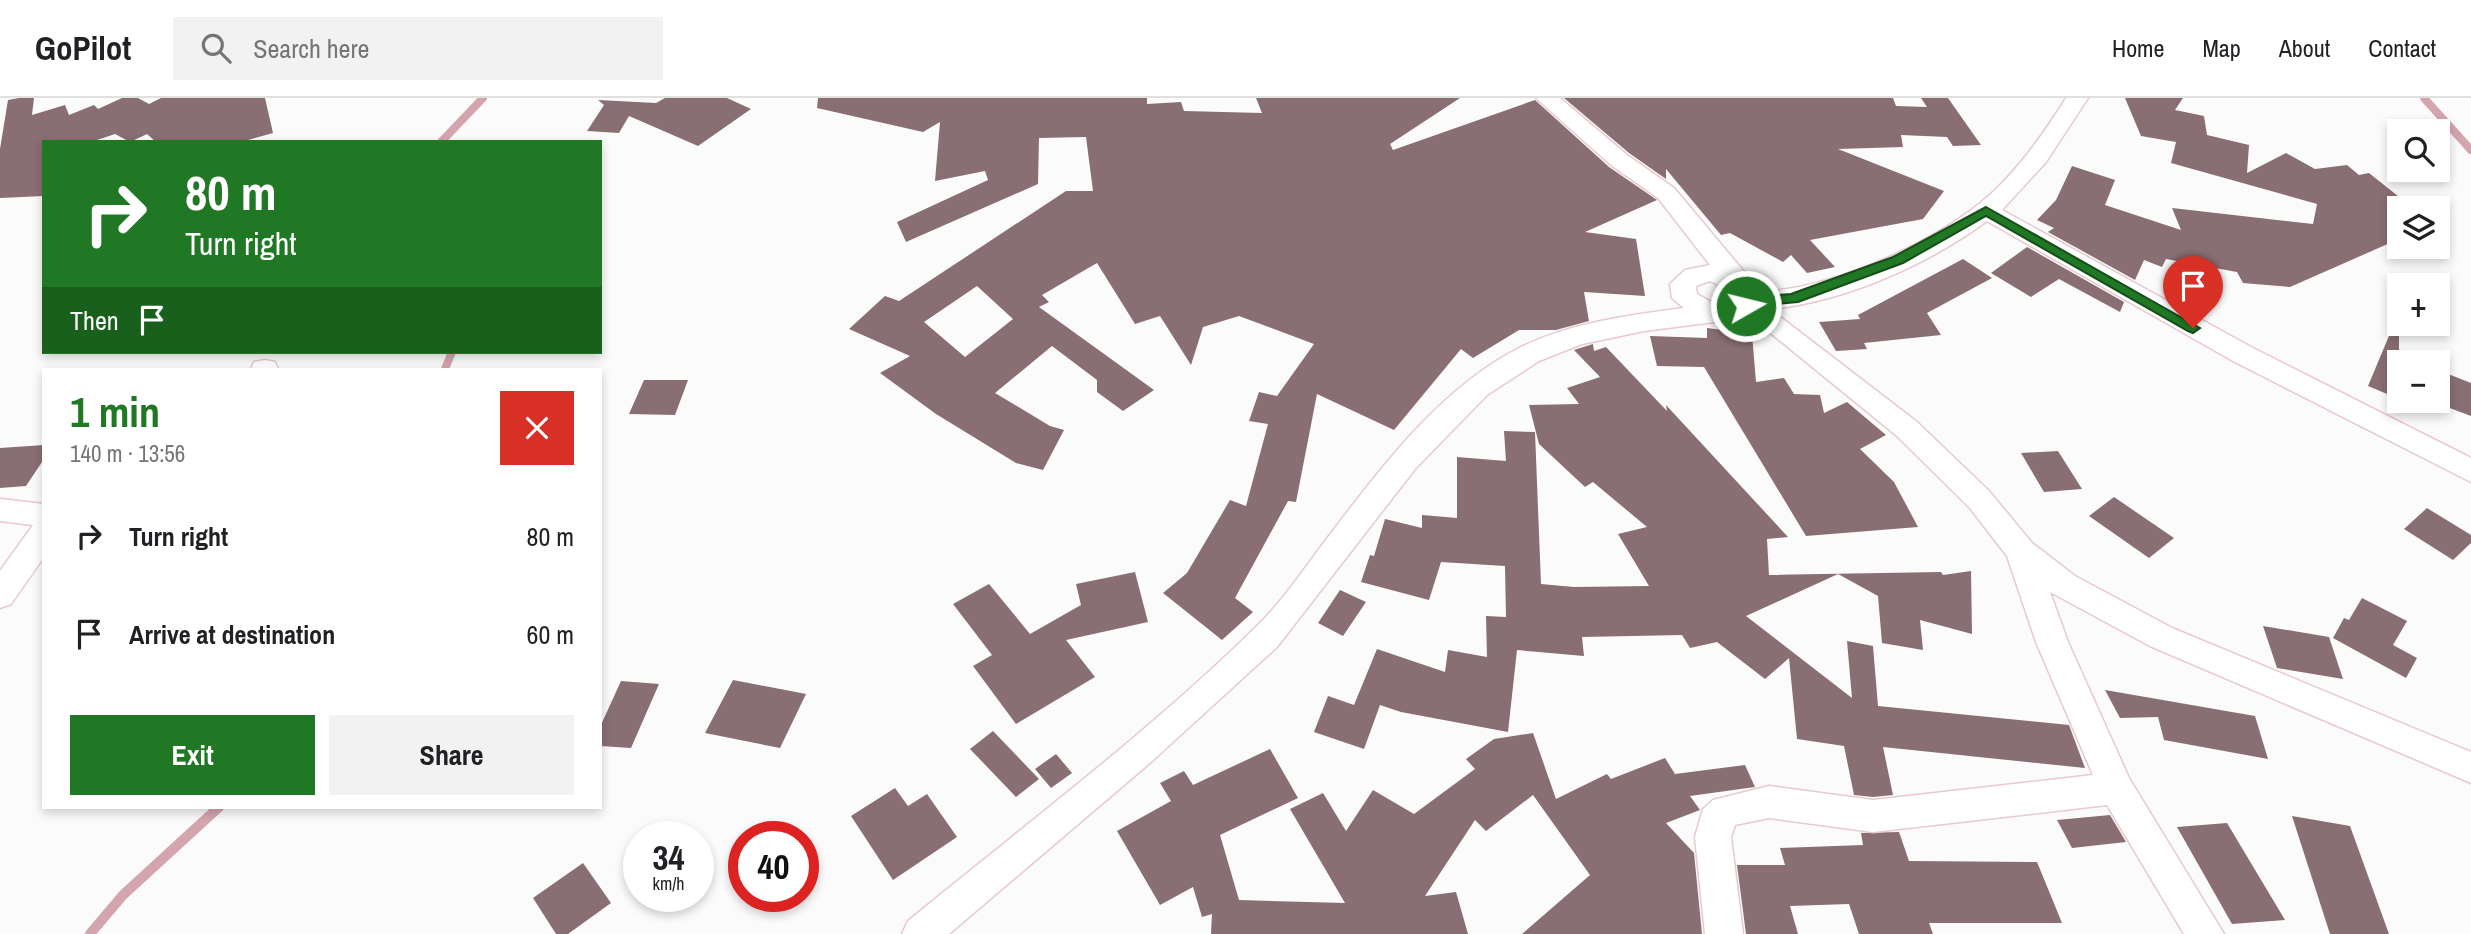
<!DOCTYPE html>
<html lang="en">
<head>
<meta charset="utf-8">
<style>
	:root { --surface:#fff; --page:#f2f2f2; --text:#202124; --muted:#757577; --line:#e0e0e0; --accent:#207825 }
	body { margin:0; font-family:"Archivo Narrow",sans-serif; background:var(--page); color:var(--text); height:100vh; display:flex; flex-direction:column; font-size:26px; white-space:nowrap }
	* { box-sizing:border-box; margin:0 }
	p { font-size:23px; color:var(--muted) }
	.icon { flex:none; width:38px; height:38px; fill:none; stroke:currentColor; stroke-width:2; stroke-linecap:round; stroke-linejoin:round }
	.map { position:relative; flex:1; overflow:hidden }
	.sheet { position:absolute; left:42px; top:270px; width:560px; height:441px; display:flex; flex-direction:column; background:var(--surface); border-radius:0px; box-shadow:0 4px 10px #0003 }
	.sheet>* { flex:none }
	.top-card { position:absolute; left:42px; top:42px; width:560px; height:214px; border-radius:0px; box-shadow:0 4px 10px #0003; background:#207825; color:#fff; overflow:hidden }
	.fabs { position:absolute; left:2387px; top:21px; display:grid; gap:14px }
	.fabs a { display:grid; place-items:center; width:63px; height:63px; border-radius:0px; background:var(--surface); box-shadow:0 4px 10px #0003; font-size:35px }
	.speed { position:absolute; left:623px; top:723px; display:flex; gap:14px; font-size:35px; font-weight:700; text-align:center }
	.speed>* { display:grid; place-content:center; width:91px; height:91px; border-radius:50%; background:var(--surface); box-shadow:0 4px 10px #0003; line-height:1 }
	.speed small { font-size:18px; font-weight:400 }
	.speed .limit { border:10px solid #d22; background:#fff; color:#111 }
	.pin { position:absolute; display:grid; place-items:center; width:60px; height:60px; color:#fff; margin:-72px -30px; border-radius:50% 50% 50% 0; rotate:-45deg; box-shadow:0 0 7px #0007 }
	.pin .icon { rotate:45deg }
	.me { position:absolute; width:77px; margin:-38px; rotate:82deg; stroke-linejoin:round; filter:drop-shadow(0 0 5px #0008) }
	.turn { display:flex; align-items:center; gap:24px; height:147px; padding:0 28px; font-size:32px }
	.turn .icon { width:91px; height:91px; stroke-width:2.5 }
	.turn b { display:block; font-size:49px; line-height:60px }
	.then { display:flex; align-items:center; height:66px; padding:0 28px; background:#0003; gap:14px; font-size:26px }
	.round { display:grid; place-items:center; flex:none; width:74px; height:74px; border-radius:0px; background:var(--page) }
	.overview { display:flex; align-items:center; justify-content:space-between; height:119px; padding:0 28px }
	h1 { font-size:42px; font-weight:800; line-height:52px; color:var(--accent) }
	.action { display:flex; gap:14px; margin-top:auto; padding:14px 28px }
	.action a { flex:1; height:80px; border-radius:0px; background:var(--accent); color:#fff; font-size:28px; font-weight:800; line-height:80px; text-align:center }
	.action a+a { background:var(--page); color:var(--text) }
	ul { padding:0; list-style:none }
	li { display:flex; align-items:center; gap:21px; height:98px; padding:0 28px }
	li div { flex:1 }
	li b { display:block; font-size:26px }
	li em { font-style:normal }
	header { display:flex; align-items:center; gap:42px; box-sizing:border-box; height:98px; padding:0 35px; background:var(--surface); border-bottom:2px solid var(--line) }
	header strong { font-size:33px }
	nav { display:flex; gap:38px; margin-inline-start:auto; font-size:24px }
	.search { width:490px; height:63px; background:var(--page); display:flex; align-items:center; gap:18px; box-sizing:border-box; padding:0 24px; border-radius:0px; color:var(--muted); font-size:26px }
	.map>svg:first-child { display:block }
</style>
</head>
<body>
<header>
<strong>GoPilot</strong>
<div class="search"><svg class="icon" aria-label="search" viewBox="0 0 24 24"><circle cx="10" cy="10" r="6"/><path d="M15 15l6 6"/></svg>Search here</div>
<nav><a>Home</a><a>Map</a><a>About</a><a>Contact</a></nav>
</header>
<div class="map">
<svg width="2471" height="836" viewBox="0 0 2471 836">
	<rect width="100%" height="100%" fill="#fbfbfb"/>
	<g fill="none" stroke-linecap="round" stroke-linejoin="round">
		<!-- stream-far1 -->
		<g stroke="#d5a5ae" stroke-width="8">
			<path d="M2424 0 2471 52"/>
			<path d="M441 44 483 0"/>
			<path d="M445 271 452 254"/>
		</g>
		<!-- stream -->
		<path stroke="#d5a5ae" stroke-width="10" d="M90 836 123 797 219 709"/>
	</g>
	<!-- building -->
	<g fill="#896e73" fill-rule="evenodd">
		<path d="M19 0H34L32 17 65 7 69 17 94 7 98 11 122 0H138L149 6 161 0H265L273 35 241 44H156L147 36 130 44 115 36 91 44H44V98L0 100V51L8 2Z"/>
		<path d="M665 0H727L751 11 698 48 629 18 619 35 587 33 604 7 598 2 656 5Z"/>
		<path d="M818 0H1147V6L1181 4 1184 13 1262 15 1256 0H1460L1390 46 1393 52 1535 2 1609 69 1657 102 1585 134 1636 141 1645 198 1584 194 1589 223 1556 232H1519L1473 260 1461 251 1394 332 1317 296 1296 404 1288 403 1235 500 1253 514 1222 542 1163 495 1187 475 1230 402 1246 408 1268 326 1249 323 1259 294 1277 298 1314 246 1239 218 1203 229 1191 267 1160 218 1135 226 1097 165 1042 197 1049 204 1039 209 1154 292 1123 313 1097 294V282L1052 248 995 295 1050 328 1064 332 1043 372 1016 365 936 316 880 275 910 258 849 231 885 198 899 203 1066 93H1093L1086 39 1039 40 1038 86 906 144 897 124 988 82 985 73 935 83 940 24 923 34 817 10ZM977 188 1013 221 965 259 924 224Z"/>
		<path d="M1564 0H1893L1896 8 1927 9 1921 0H1948L1981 47 1953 48 1947 39 1901 37 1903 49 1838 51 1944 93 1923 121 1810 142 1835 169 1807 175 1791 157 1783 164 1730 135 1721 137 1666 71V81L1629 55Z"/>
		<path d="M2125 0H2183L2175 12 2204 18 2207 37 2249 47 2247 75 2286 55 2315 71 2347 67 2359 77 2369 75 2413 110H2390L2399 126V141L2290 189 2243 185 2237 174 2166 161 2162 169 2144 162 2135 182 2048 134 2054 130 2037 122 2056 102 2072 68 2115 82 2105 107 2181 132 2172 110 2313 126 2317 106 2171 65 2176 44 2141 38Z"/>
		<path d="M2027 149 2124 204 2120 214 2059 181 2031 199 1991 175Z"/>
		<path d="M1963 161 1992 180 1927 215 1941 237 1864 245 1867 251 1836 253 1819 224 1860 221 1858 217Z"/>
		<path d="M2399 214V301L2368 288Z"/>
		<path d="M1707 230 1752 236 1756 284 1784 280 1794 296 1820 297 1824 315 1847 304 1886 337 1860 351 1894 384 1918 429 1806 438 1704 269 1657 268 1650 238 1707 240Z"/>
		<path d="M1593 246 1594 253 1606 249 1667 313 1666 307 1788 439 1767 441 1769 477 1941 474 1943 477 1971 473 1972 536 1920 522 1923 552 1882 545 1878 498 1838 476 1746 518 1852 600 1847 543 1873 548 1878 608 2069 627 2085 670 1883 649 1893 697 1873 699 1854 697 1844 648 1797 641 1789 560 1765 581 1717 544 1690 550 1682 537 1582 539 1584 558 1517 552 1508 634 1401 614 1380 607 1364 651 1314 634 1328 598 1354 607 1377 551 1445 574 1448 552 1487 559 1486 518 1506 519 1505 468 1441 464 1429 502 1361 484 1370 457 1374 458 1385 421 1422 430V417L1457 420V359L1506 363 1504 333 1535 334 1541 486 1574 489 1649 488 1618 436 1647 429 1593 384 1585 389 1539 346 1529 307 1579 306 1567 290 1600 279 1574 252Z"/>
		<path d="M2438 272 2471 285V318L2431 303H2438Z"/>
		<path d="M644 282H688L675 317 629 316Z"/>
		<path d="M44 347V361L26 388 0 390V350Z"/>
		<path d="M2058 353 2082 391 2044 394 2021 355Z"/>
		<path d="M2114 399 2174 440 2149 460 2089 418Z"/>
		<path d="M2427 410 2471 437V445L2453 462 2404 431Z"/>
		<path d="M1135 474 1148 524 1066 542 1095 579 1016 626 973 568 992 557 953 506 989 486 1030 536 1081 507 1076 486Z"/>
		<path d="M1340 492 1366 504 1343 538 1318 525Z"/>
		<path d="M2362 500 2407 523 2393 547 2417 560 2406 580 2333 540 2344 520 2349 522Z"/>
		<path d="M2263 528 2329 539 2343 581 2277 570Z"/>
		<path d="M733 582 806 596 780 650 705 635Z"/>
		<path d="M621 583 659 586 631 650 600 648V629Z"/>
		<path d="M2105 592 2255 618 2268 661 2164 642 2158 619 2120 620Z"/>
		<path d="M993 633 1039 681 1016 699 970 651Z"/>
		<path d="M1533 635 1556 701 1607 676 1611 681 1665 660 1675 676 1745 667 1755 689 1690 698 1700 712 1666 725 1694 755 1702 836H1522L1590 777 1533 697 1486 733 1475 722 1425 798 1456 794 1468 836H1211L1212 816 1202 819 1193 789 1160 807 1117 733 1171 703 1160 685 1184 673 1193 687 1270 651 1298 700 1220 737 1239 802 1345 805 1290 711 1323 695 1346 733 1373 692 1414 716 1475 671 1466 661 1494 641Z"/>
		<path d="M1056 656 1072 675 1051 690 1035 671Z"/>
		<path d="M895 690 908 708 927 696 957 739 893 782 851 718Z"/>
		<path d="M2110 717 2126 744 2072 750 2057 722Z"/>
		<path d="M2292 718 2350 728 2389 836H2330Z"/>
		<path d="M2227 725 2285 822 2232 826 2177 729Z"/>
		<path d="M1899 734 1909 763 2037 764 2062 825H1929L1933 836H1859L1849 806 1790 808 1798 836H1746L1737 767H1785L1780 750 1863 747 1861 735Z"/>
		<path d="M583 765 611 805 568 836H556L533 800Z"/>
	</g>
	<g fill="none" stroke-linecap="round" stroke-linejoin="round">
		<defs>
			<g id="minor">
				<path d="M1536 0H1560L1627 57 1674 90 1751 182 1757 194C1832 192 1941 143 1994 93 2023 65 2045 34 2066 0H2088L2046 64 2002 112 2251 249 2471 360V384L2233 263 1987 123C1927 167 1844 204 1770 211L1917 324 1989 393 2032 445 2075 478 2172 530 2471 654V685L2150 548 2050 494 2068 544 2129 680 2224 836H2184L2107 707 1873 734 1769 720 1735 727 1731 739 1743 836H1705L1695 739 1703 711 1713 702 1769 688 1873 702 2093 677 2036 544 2007 458 1969 409 1897 338 1773 237 1746 220 1644 233 1582 246 1539 263 1487 297 1415 371 1277 549 1151 664 949 836H902L908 823C1025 727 1148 635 1256 529 1285 501 1307 466 1332 434 1384 366 1441 290 1519 250 1569 225 1629 217 1684 210L1672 200 1670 186 1685 172 1710 167 1658 100 1611 67ZM1710 183 1731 193 1735 201 1732 205 1715 206 1697 196 1696 188Z"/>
				<path d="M265 262 275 264 278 271H251L254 264Z"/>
				<path d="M0 401 44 406V459L11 506 0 510V473L33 427 0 423Z"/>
			</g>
		</defs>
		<!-- minor casing -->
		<use href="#minor" stroke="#e7c9ce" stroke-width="3"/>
		<!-- minor -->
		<use href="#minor" fill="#fff" fill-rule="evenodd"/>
	</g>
	<!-- route -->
	<path fill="#207825" stroke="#154e18" stroke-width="2" d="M1986 109 2200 230 2193 235 2188 233 1986 118 1903 165 1798 204 1752 208 1746 212 1739 208 1742 200 1791 196 1893 159Z"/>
</svg>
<div class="fabs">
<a><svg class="icon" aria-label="search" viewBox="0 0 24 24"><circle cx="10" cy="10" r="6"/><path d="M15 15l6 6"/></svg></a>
<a><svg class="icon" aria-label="layers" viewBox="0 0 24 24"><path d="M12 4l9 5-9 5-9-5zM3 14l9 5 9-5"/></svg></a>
<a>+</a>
<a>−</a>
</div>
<div class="speed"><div>34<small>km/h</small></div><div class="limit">40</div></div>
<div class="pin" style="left:2193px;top:230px;background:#d93025"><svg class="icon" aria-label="arrive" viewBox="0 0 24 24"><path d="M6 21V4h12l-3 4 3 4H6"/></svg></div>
<svg class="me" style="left:1746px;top:208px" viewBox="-20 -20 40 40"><circle r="17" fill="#207825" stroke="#fff" stroke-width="3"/><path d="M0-11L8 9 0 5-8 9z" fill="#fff"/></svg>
<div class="top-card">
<div class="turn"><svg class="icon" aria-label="right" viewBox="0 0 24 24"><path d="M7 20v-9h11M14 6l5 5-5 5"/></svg><div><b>80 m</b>Turn right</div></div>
<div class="then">Then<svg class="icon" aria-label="arrive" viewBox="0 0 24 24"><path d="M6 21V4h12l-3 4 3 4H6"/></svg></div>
</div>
<section class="sheet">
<div class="overview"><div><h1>1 min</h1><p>140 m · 13:56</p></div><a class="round" style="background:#d93025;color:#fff"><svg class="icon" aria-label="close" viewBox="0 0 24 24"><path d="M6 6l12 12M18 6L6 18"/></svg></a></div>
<ul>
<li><svg class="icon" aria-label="right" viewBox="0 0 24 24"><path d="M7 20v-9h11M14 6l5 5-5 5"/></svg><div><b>Turn right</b></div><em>80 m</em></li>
<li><svg class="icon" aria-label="arrive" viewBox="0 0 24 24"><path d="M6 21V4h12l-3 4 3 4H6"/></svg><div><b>Arrive at destination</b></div><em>60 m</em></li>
</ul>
<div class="action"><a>Exit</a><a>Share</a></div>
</section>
</div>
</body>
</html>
